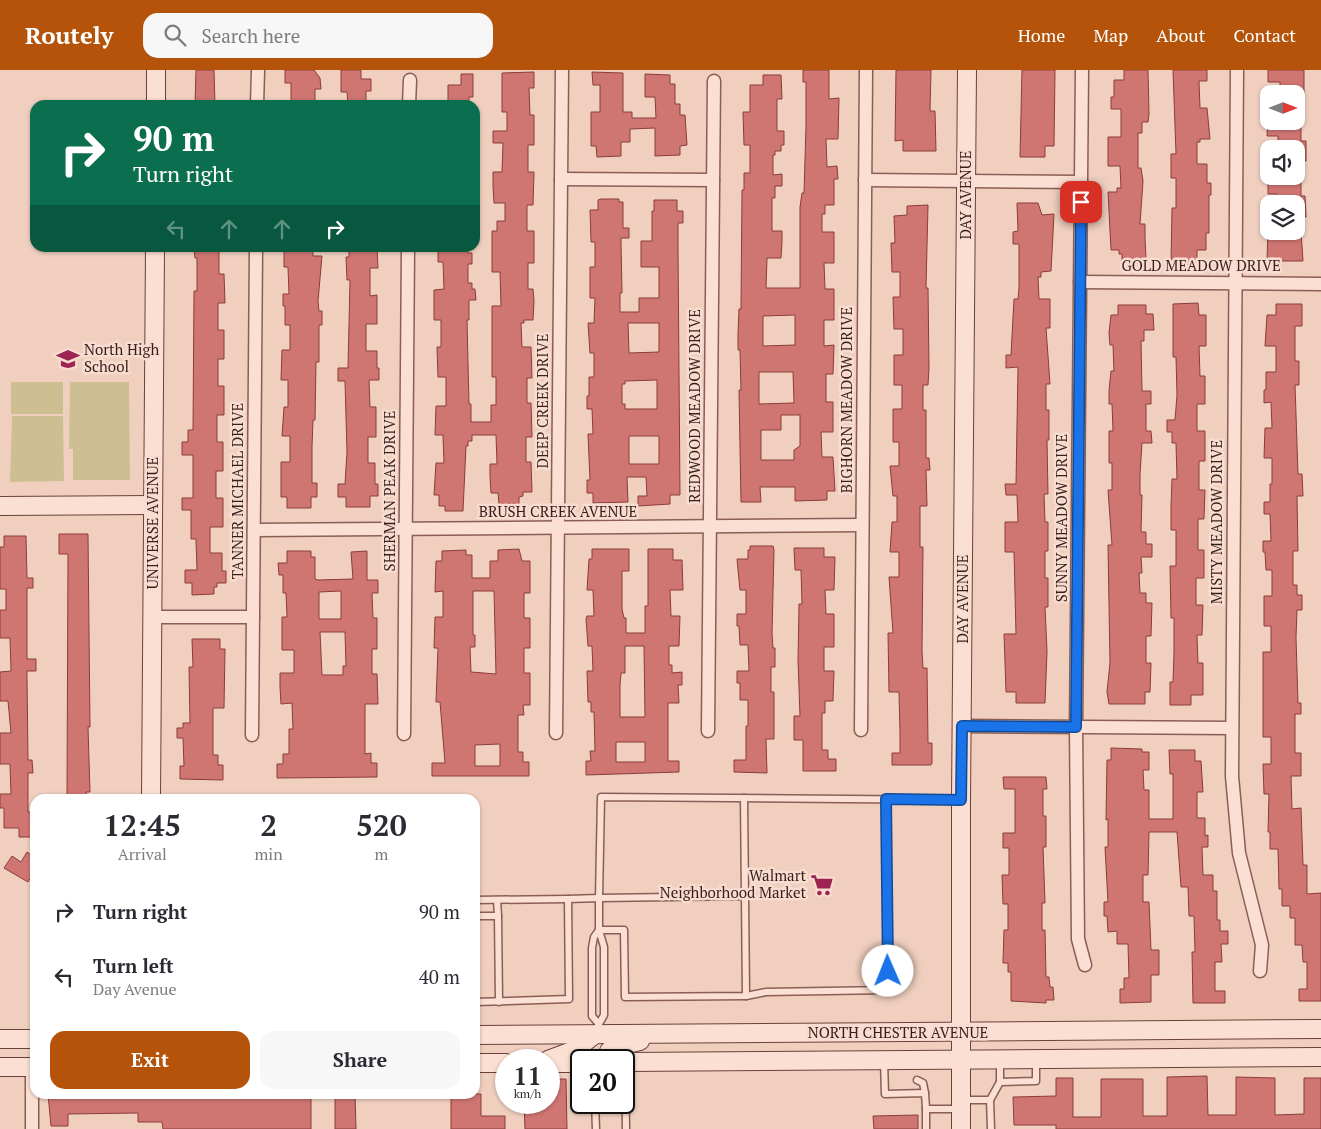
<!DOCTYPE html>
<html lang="en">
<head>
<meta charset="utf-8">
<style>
	:root { --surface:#fff; --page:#f7f7f7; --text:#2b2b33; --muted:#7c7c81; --accent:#b45309 }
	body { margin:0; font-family:"PT Serif",serif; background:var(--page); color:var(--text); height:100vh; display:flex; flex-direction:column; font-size:19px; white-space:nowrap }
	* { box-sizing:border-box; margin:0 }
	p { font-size:16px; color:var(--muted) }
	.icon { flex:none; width:28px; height:28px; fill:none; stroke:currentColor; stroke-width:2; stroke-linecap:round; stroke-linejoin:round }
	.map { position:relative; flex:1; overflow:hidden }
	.panel { position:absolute; left:30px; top:724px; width:450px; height:305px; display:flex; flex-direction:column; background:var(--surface); border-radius:15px; box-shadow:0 1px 4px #0004 }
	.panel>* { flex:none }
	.hud { position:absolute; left:30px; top:30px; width:450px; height:152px; border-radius:15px; box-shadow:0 1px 4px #0004; background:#0b6e4f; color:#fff; overflow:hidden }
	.needle { width:32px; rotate:90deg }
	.controls { position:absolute; left:1260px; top:15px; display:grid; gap:10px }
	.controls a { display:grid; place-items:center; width:45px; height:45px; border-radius:10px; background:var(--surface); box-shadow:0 1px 4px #0004; font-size:25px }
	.speed { position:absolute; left:495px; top:979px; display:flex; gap:10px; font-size:25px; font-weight:700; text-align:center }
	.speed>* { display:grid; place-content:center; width:65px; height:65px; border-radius:50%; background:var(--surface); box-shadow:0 1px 4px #0004; line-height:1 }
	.speed small { font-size:12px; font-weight:400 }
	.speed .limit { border:2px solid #111; border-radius:8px; background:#fff; color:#111 }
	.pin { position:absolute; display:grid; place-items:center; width:42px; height:42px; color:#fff; margin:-21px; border-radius:10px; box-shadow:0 2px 8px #0006 }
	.me { position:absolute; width:55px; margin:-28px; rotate:359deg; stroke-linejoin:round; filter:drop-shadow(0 0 4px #0008) }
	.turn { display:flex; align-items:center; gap:18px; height:105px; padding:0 20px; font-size:22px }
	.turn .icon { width:65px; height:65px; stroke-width:2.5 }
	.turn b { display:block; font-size:35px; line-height:42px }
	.lanes { display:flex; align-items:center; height:48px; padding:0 20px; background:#0003; justify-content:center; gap:25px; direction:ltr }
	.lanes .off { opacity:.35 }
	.eta { display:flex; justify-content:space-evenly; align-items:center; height:85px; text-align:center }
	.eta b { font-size:30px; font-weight:700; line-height:35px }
	.button { display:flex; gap:10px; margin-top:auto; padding:10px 20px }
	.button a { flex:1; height:58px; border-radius:15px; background:var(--accent); color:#fff; font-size:20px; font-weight:700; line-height:58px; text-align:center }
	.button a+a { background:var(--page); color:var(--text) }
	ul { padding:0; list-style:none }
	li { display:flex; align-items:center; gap:15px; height:65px; padding:0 20px }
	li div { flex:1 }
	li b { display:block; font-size:19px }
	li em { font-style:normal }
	header { display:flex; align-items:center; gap:30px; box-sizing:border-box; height:70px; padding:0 25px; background:var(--accent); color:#fff }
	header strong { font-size:24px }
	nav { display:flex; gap:28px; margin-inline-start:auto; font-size:18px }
	.search { width:350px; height:45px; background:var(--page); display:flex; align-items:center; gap:12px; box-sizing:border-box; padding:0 18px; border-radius:15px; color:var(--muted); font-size:19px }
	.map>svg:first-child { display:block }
</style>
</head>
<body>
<header>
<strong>Routely</strong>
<div class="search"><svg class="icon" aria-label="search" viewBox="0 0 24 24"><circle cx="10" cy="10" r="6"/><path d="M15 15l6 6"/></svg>Search here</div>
<nav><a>Home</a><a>Map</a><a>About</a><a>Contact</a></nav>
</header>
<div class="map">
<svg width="1321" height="1059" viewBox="0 0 1321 1059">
	<rect width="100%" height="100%" fill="#f0cfbf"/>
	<!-- green -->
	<g fill="#cebf92">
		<rect x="11" y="312" width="52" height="32"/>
		<path d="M70 312H129L130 410H73V379H69Z"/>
		<path d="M12 346H63L64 411 10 412Z"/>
	</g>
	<!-- building -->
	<g fill="#d07672" stroke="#8a3c3b" fill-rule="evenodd">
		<path d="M196 0H214L215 35H195Z"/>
		<path d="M285 0H314L320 8 321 19H315V35H291V13H285Z"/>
		<path d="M341 0H361V9H371V21H366V35H348L347 22H341Z"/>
		<path d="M803 0H829V29L839 28 838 69H826L827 97 837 96 838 109H834V135H825V144H822V162H834V193H824L825 219H834V250H824V276L834 275 833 304H826V332H833V362H821L822 387H833L835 421H827V430L795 431V417H760L761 432H741L739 320H741L740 280H738V263L739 239H741L742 120H744V103H750V75H744L743 42H750V15H763V5H781L782 29H777V61H784V75H781V81H775V85H773V105L782 104V116H775V128H772V161H782V172L781 188H767L766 218H800V137L802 123H804L806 56V12H803ZM795 245V275L763 276V246ZM759 302H793L794 333 759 334ZM781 345H800V376L794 380V390H761V360H781Z"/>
		<path d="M896 0H931L930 41H935L936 81H903V70L895 71Z"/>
		<path d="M1022 0H1055L1054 76H1045V87H1020Z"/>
		<path d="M1124 0H1148L1149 44 1148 52H1142V63H1138V98H1141L1143 111 1140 154H1145V167L1146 189 1141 190V193L1127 194V191H1122V184H1119V180H1111L1108 122H1117V118H1121L1120 96H1108V67H1121V39H1111V27H1114V10H1124Z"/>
		<path d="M1173 0H1207V11H1199L1200 38H1207L1210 69H1200V72H1197V94H1207V113H1211V125H1209V163H1206V180H1197V191H1190V195H1171L1172 138H1176V108H1171V84H1176Z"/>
		<path d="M1268 0H1304V23H1280V12H1268Z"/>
		<path d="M534 2V18H529L530 45H534V75H528V102H534L533 135H527V161H534V193H528V219H533L534 231 533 250H524V253H521L522 277H531L532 308H527V333H531L532 367H526V392H531L532 422H523V426L519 427V434H499L498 423H491L490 406V394H497L496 365H472V371H468V376H466L463 441H445V436H439V425H434L436 393H444L443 365H435L436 336H446V307H438L437 277H441V250H434V220L444 219 443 192H438V179L468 178V183H472V194H468V213H472V219H475L476 230H469V250H467L469 334H471V352H491V335H496V307H492V236H501L500 202H492V161H497V151H505V133H494L493 116V102H502L503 73H493V61H507V42H502V3Z"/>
		<path d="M592 2 623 3V42H632V48H656L655 27H645V4L670 5V14H675V34H680V45H685L687 75 680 76V85L655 86V58L630 59V72H621V86L597 87 596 76H591V42H600V15H593Z"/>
		<path d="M461 4H473V27H469V35H448V15H461Z"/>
		<path d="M1268 51H1301V71H1306V91H1296V78L1278 79V66H1267Z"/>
		<path d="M1268 106H1301V126H1305L1306 147H1296V134H1279L1276 124H1268Z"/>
		<path d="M601 129H619V132H623V158H629V168H621V172L622 223H620V242H639V228H659V197H641V171H652V141H654V130H677V141H683V153H678V177L680 425H670V434L638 436V426H647L646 407H627L628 432 593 433V423H587V410H590L588 364H593L592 339H587V326H589V307H594V283H590L588 253H594L595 228H590V197H595V172H591L590 140H598V130ZM628 253H659V282L629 283ZM657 310V339H625V334H622V314H625V311ZM629 366H659V394H629Z"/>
		<path d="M1017 133H1038L1042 145 1054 144 1051 201 1041 202V207H1038L1039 229H1050V258H1046L1050 314H1046V340H1049V370H1047L1048 424H1044L1045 452H1048V481H1045V508H1048V537H1045L1047 581 1045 633H1016V622H1006L1004 564H1016L1014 482H1005V452H1018L1017 425H1006L1005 414H1016L1018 297 1006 298V285H1011L1014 229H1018L1019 218V174H1013V162L1018 161Z"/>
		<path d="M928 135 926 218H928L929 298 928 315H923V340H926V388H929L930 400H926L927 436H920V477H923L922 581 923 598H927L928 673H932V693L931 695H892V683H900V662L899 622H889L888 563H893L889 507H899V482H890L892 452H897V426H893L890 396H899V372H893V339H902V315H894V285H903V259H894L893 227H900V202H892L891 173H895L894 146 907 145V136Z"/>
		<path d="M1268 161H1301L1303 191H1267Z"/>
		<path d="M194 178 219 179V204H224L225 233H218V260H224V289H218V316H224V345H217V372H223V401H216V428H223V457H210V483H222V501H226V513H217V517H214V524L192 525V513H185V500H197L196 469H191V440H182V428H193V385H182V372H188V360H193L194 221H197V188H195Z"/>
		<path d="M284 178H313V186H322L318 231 319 241H322V255H319V292H316L315 350H313L312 377V413H317V427H311V438H287V427H281V392H290V366H282L284 337H288V310H281L282 280H290V255H285V236H283V224H289L288 197H284Z"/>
		<path d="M349 178H377L378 198H370V226L377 225V254H366V281H377V298H379V310H369L370 337H376V367H368V393H375V414H378V426H370V437H346V427H338V414H345L347 382 345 311H338V298H348L350 210H347L346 187H349Z"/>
		<path d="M1198 233 1199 245H1206V276H1199L1200 306H1205V334H1197V361H1205V391H1199V420H1205L1204 449H1198V480H1204V508H1196V535H1203L1202 565H1197L1198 593H1203V625H1191V635H1170V612H1173L1174 582V548H1171L1170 496H1176V460H1171V437L1172 409H1177L1176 373H1172V362H1167V350H1175L1177 325 1176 287H1173V234Z"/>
		<path d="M1276 234H1302V256H1295V291H1299V315H1295L1298 404H1302L1303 426H1297L1298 481H1293V515H1297V525H1302V540H1297L1296 567 1298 633H1301V644H1295V683H1301V706H1291L1292 739 1301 738 1303 795H1307V824L1321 823V931H1299V919H1307V892H1303L1302 875H1295V848H1290V836H1282V819H1279L1278 779H1270V762H1268L1269 724H1264L1263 694H1271V667H1263V582H1271V556H1264V526H1272V500H1266L1265 482H1263V471H1271L1270 444H1264V432H1270V414H1272V388H1264L1265 358H1272L1271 332 1264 333V320H1266V302H1276V276H1265L1267 245H1276Z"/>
		<path d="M1118 235H1146V244H1153L1154 260H1144V271H1141L1142 321H1151V334H1146V361H1151L1152 373H1142L1140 404V425H1142L1141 462H1146V474H1152V487H1141L1142 503H1139L1140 523H1146V533H1152L1151 566H1146V593H1151L1150 622H1145V634H1109L1107 622 1110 593 1108 475H1112L1108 420H1112V393H1109V361H1113L1112 334H1109V321L1111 301H1114L1113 275H1110L1109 263 1111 245H1118Z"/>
		<path d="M59 464H88L90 657H88L90 722H86L87 729H67L68 484H59Z"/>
		<path d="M4 466H26L27 508H33V518H27V589H36V601H27V606L28 690H32L33 703H28V742H33L34 767H19V758H4V738H0V724H11L10 694H0V663H11L8 631H0V602L11 601 10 568H0V540H6V519H0V477H4Z"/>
		<path d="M750 476H773L774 480 772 564 773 578H775V597H771V622H774V669H766L767 703 734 702V690H746V656H748V630H740V613H737V601H749L748 575H740L739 556H737V544H746V520H740L737 489H748V480H750Z"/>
		<path d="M794 478H824V487H835L834 520H825L826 544H834V577H824V601H834L833 631H825V643H822V680H828V689H836V701H803V670H794V646H800L798 590 799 534H802L801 500H795Z"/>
		<path d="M519 479 522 491H530V523H524V548H530V578H524V603H530V635H523L524 645H518V682H523V692H529V706H432V693H445L440 632H436L438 578H434L435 547H443V521L435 522 436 491H442V481L466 480V485H472V508H490V491H498V480ZM473 521H494L496 604 471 602 470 577H475V565H473ZM500 674V696H475V675Z"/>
		<path d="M592 479H629V501H622V539L624 548H626V563H645V536H648V479H673V490H682L683 520H670L671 546H680L679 576H669V595H672V603L682 602V615H678L679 633H668V691H679V702L586 705V691H591L590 681H595L594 642H591V632H588L587 601H593L592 576H588L586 549 587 546H594L593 520H587L589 489H592ZM625 576H644L645 647H620V615L621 603H625ZM616 672H645V692H616Z"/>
		<path d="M287 481H311V487H315V509L318 510 353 509 351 482 367 481V510H378V523H372L373 548H377V579H372V604H377L378 634H365V684L371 683V693H377V707L277 708V694H283V684H289V659H293L292 633 281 634 280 617V603H294V580H282V547H287L286 523H283V505H279L278 493H287ZM341 521V549H319V522ZM320 562H345L346 596H343V605H322Z"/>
		<path d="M192 569H220V579H225L224 638H213V685H218V695H223V710L180 709V696H184L183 668H177V658H183V653H190L189 597H193Z"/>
		<path d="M1111 678 1142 679V682H1149V700H1143L1144 720H1149V749H1173V704H1170L1169 680H1195V691H1201L1203 722H1197V748H1205V766L1208 765V777H1202L1203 805H1213V821H1217V850H1220V861H1228V874H1221L1222 892H1215V921H1225V933H1193L1192 882H1195L1194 846H1189L1188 817H1181L1177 762H1149L1148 805H1143V832H1149L1151 880H1159V905H1151V932L1120 933V919H1124V908H1129L1128 874H1117V861L1108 862 1107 846H1104V832H1108L1105 777H1108V749L1106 750 1107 690H1111Z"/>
		<path d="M1003 707H1046L1047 719H1043V746H1046V777H1043L1045 833H1042V860H1045L1046 907H1049L1050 917H1053L1054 930H1046V933L1011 931V902H1008V893H1003L1004 860H1008V834H1003L1002 805H1009V778H1003V763H1015V719H1004Z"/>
		<path d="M27 782 35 788V800L28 812 4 798 12 786 21 792Z"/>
		<path d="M1207 1006 1208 1045H1236V1007L1275 1008V1045L1304 1044V1008H1321V1059H1056V1055H1014L1013 1027 1056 1026V1008H1073V1047H1101V1009H1143V1046H1167V1007Z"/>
		<path d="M549 1009H566L567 1059H525L524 1032H549Z"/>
		<path d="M48 1024H311V1059H163L162 1052H138V1043L68 1044V1056H51Z"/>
		<path d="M335 1024H355L356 1059H335Z"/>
		<path d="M451 1024H481V1046H505V1059H451Z"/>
		<path d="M918 1045V1059H874L873 1046Z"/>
	</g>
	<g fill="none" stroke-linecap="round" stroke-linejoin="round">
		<defs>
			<g id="lane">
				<path d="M745 826 599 828 601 727 960 730"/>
				<path d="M475 830 568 829"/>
				<path d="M475 846H498L497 830"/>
				<path d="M498 846 499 932"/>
				<path d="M599 860H624L625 927 746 926 744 728"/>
				<path d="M746 926 766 922 888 920 886 729"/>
				<path d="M475 932 569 929 568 829 599 828V860L604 877V945L595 961"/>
				<path d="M598 953 592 946V878L594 867 599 860"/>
				<path d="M884 991 885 1024 925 1023 926 1039H960"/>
				<path d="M1000 991V1012L1036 1011V991"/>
				<path d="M625 994 626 1059"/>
				<path d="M917 1010 923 1013 925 1023"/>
				<path d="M963 1030H990L991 1059"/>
				<path d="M990 1030 1000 1012"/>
				<path d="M595 1032 596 1059"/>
				<path d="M926 1039V1059"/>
			</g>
			<g id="street">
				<path d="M1082 0 1076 657 1078 869 1085 895"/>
				<path d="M1237 0 1232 706 1239 783 1262 875 1260 901"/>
				<path d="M257 35 258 0"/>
				<path d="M409 35 410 10"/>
				<path d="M561 109 713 110"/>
				<path d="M865 110 1081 112"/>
				<path d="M1080 212 1321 214"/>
				<path d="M254 460 862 455"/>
				<path d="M152 547H253"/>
				<path d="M962 656 1232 658"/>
				<path d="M861 660 866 0"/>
				<path d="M708 661 714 11"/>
				<path d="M556 663 562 0"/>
				<path d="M404 664 408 178"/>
				<path d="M252 665 256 178"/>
				<path d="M32 1059V997"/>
			</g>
			<g id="secondary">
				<path d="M156 35V0"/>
				<path d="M0 436 153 435"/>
				<path d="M151 729 155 178"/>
				<path d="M475 965 1321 959"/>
				<path d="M0 969H35"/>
				<path d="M548 990 575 980 594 965"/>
				<path d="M608 990 609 981 614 977 640 971"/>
				<path d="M624 992 1321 987"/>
				<path d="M475 993H506"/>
				<path d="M552 993H581"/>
				<path d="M0 997H35"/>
				<path d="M961 1059V730L967 0"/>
			</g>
		</defs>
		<!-- lane casing -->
		<use href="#lane" stroke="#8a5e56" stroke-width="9"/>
		<!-- street casing -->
		<use href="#street" stroke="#8a5e56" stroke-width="15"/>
		<!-- secondary casing -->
		<use href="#secondary" stroke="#6b403a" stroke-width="20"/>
		<!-- lane -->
		<use href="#lane" stroke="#fbdfd2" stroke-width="6"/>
		<!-- street -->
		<use href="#street" stroke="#fbdfd2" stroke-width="12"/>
		<!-- secondary -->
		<use href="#secondary" stroke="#fbdfd2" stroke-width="18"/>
	</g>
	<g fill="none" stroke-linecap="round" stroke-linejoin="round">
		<defs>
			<path id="route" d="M888 901 886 729 961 730 962 656 1076 657 1081 132"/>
		</defs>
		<!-- route casing -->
		<use href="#route" stroke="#114b97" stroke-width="12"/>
		<!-- route -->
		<use href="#route" stroke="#1a73e8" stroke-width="9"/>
	</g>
	<!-- icons -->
	<defs>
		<symbol id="school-bare" viewBox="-9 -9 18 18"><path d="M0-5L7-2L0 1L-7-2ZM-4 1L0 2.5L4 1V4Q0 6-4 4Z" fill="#9c2352" stroke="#f7dccf" stroke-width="2.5" paint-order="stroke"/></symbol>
		<symbol id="supermarket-bare" viewBox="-9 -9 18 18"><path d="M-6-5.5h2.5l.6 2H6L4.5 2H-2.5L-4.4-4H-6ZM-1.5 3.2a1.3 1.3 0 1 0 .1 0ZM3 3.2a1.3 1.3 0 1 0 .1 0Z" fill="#9c2352" stroke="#f7dccf" stroke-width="2.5" paint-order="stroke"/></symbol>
	</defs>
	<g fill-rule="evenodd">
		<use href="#school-bare" x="52" y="273" width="32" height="32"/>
		<use href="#supermarket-bare" x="806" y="799" width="32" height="32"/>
	</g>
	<g text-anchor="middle" stroke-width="5" stroke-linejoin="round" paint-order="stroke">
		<!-- street labels -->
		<g font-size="15" fill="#381f1c" stroke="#f7dccf">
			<text transform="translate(966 125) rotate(-90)" y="5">DAY AVENUE</text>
			<text x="1201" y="201">GOLD MEADOW DRIVE</text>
			<text transform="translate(847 330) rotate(-90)" y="5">BIGHORN MEADOW DRIVE</text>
			<text transform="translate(543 331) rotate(-90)" y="5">DEEP CREEK DRIVE</text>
			<text transform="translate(695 336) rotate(-90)" y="5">REDWOOD MEADOW DRIVE</text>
			<text transform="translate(238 421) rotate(-90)" y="5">TANNER MICHAEL DRIVE</text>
			<text transform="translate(390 421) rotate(-90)" y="5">SHERMAN PEAK DRIVE</text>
			<text x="558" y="447">BRUSH CREEK AVENUE</text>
			<text transform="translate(1062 448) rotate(-90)" y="5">SUNNY MEADOW DRIVE</text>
			<text transform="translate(1217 452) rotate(-90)" y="5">MISTY MEADOW DRIVE</text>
			<text transform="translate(153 453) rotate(-90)" y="5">UNIVERSE AVENUE</text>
			<text transform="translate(963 529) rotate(-90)" y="5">DAY AVENUE</text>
			<text x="898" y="968">NORTH CHESTER AVENUE</text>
		</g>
		<!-- poi labels -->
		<g font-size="15" fill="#381f1c" stroke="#f7dccf" text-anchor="start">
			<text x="84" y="285">North High<tspan x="84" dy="17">School</tspan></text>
			<text x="806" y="811" text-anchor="end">Walmart<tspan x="806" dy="17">Neighborhood Market</tspan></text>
		</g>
	</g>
</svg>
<div class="controls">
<a><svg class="needle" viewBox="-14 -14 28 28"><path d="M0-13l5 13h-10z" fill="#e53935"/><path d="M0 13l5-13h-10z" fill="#7c7c81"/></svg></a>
<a><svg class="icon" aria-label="sound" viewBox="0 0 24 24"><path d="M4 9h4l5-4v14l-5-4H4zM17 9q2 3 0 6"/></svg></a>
<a><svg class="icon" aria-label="layers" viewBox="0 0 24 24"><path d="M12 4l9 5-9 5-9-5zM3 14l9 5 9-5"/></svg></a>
</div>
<div class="speed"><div>11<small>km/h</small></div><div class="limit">20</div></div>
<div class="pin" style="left:1081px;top:132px;background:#d93025"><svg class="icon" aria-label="arrive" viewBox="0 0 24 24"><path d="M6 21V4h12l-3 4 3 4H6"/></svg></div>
<svg class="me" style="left:888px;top:901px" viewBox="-20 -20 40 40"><circle r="19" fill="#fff"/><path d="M0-13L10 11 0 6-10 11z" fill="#1a73e8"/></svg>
<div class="hud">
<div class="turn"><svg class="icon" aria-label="right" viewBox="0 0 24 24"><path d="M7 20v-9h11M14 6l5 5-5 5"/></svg><div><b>90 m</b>Turn right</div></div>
<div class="lanes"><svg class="icon off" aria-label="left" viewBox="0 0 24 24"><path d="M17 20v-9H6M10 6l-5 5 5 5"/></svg><svg class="icon off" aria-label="ahead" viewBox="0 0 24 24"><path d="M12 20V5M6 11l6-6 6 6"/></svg><svg class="icon off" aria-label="ahead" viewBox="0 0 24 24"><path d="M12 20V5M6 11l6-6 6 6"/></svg><svg class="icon" aria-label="right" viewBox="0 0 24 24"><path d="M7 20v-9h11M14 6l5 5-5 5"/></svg></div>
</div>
<section class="panel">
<div class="eta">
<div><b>12:45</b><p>Arrival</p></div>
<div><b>2</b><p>min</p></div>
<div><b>520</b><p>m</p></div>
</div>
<ul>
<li><svg class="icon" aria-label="right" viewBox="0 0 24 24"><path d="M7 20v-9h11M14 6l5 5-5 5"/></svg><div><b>Turn right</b></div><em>90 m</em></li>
<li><svg class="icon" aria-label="left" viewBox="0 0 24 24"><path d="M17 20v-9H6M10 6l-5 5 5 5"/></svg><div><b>Turn left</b><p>Day Avenue</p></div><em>40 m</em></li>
</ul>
<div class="button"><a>Exit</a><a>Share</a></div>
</section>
</div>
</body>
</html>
